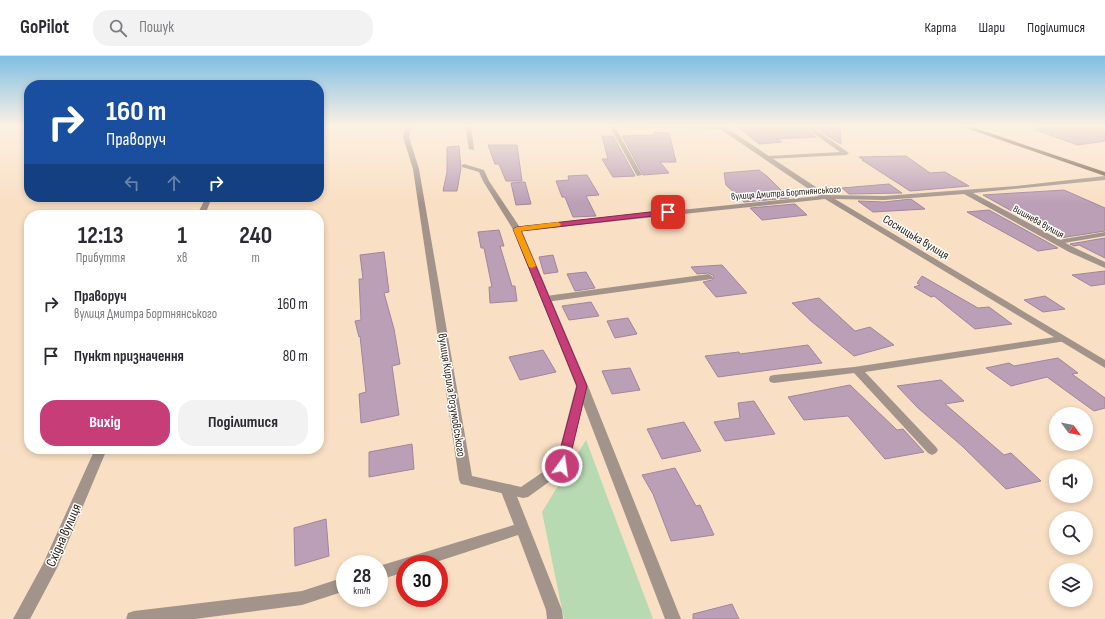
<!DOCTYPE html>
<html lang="uk">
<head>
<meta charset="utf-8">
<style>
	:root { --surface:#fff; --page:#f2f2f3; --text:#2b2b33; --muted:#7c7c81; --line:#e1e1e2; --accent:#c63d78 }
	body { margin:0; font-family:"Sofia Sans Condensed",sans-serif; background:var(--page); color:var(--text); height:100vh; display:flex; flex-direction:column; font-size:15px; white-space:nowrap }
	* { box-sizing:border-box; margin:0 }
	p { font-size:13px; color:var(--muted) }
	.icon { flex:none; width:22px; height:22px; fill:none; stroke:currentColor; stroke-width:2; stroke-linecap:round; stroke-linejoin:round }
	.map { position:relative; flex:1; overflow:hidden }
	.details { position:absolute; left:24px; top:154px; width:300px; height:244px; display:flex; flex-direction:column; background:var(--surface); border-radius:16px; box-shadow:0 2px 6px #0003 }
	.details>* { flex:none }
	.top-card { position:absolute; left:24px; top:24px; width:300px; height:122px; border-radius:16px; box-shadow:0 2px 6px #0003; background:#1a4fa0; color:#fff; overflow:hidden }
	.needle { width:26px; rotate:122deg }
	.fabs { position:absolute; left:1049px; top:351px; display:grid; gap:8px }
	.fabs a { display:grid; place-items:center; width:44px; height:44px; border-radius:50%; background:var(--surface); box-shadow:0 2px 6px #0003; font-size:20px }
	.speed { position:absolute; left:336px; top:499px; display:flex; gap:8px; font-size:20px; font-weight:700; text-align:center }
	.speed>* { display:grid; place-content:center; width:52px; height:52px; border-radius:50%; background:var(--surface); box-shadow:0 2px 6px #0003; line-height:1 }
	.speed small { font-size:10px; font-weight:400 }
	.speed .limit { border:6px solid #d22; background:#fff; color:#111 }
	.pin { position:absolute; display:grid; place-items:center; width:34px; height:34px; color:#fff; margin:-17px; border-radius:8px; box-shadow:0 2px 6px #0006 }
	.me { position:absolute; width:44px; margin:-22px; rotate:14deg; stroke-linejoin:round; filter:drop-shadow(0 0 3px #0008) }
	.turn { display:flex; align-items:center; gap:14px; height:84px; padding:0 16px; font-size:18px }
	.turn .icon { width:52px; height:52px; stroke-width:2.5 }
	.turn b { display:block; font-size:28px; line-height:34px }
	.lanes { display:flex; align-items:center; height:38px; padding:0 16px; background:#0003; justify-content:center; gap:20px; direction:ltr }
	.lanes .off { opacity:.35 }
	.eta { display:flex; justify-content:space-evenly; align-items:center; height:68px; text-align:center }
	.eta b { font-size:24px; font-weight:700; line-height:28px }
	.primary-button { display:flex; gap:8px; margin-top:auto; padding:8px 16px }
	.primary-button a { flex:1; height:46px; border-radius:16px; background:var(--accent); color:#fff; font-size:16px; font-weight:700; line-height:46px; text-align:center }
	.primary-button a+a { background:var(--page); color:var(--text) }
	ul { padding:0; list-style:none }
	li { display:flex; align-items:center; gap:12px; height:52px; padding:0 16px }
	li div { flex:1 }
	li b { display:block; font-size:15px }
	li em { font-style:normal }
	header { display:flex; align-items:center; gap:24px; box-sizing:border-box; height:56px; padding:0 20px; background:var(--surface); border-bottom:1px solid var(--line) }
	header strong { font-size:19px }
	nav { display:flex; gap:22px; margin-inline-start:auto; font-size:14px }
	.search { width:280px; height:36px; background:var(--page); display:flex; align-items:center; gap:10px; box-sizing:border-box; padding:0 14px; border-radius:16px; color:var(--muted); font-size:15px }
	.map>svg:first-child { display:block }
</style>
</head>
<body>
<header>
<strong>GoPilot</strong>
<div class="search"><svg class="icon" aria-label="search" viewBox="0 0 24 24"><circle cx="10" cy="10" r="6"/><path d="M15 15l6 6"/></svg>Пошук</div>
<nav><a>Карта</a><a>Шари</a><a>Поділитися</a></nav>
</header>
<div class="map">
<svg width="1105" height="563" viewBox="0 0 1105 563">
	<rect width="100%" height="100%" fill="#f9dfc3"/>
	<!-- green -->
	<path fill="#b7dab2" d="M586 384 653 563H564L542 456Z"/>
	<!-- building -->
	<g fill="#bb9fb6" stroke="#a1859c">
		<path d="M736 69H801L816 81 776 83 782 86 759 88Z"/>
		<path d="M812 69H840L841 88 823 77Z"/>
		<path d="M1105 71V85L1078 89 1036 74V72Z"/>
		<path d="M654 76 669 77 676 106H660L669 117 643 119 622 80 655 79Z"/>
		<path d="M602 80H613L635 120 613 121 602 103H608Z"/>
		<path d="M488 89H517L522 125H506L499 108H495Z"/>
		<path d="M459 90 461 112 457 135H443L447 116V91Z"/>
		<path d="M906 100 930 117 945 116 969 130 910 135 862 104H864L859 101Z"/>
		<path d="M759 114 768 121 789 142 744 146 726 129 724 117Z"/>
		<path d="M587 119 599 139 586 140 596 160 573 161 565 141H562L556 125 569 124 568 120Z"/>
		<path d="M525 126 531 148 516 149 511 127Z"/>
		<path d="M889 128 902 137 849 138 842 132Z"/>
		<path d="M1064 134 1105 152V175L1060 182 983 139Z"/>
		<path d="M911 143 925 153 873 156 858 145 884 146Z"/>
		<path d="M795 148 807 159 762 164 750 152Z"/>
		<path d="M989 154 1058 192 1038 195 967 156Z"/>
		<path d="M499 174 504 190H500L512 230H515L517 245 490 247 489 231H492L484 192H481L478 176Z"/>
		<path d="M1105 182V202L1079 189 1074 190 1070 188Z"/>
		<path d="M384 196 389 236 384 237 394 273 400 308 392 310 399 359 361 367 359 338 366 336 360 280 359 281 355 265 361 264 359 223H363L360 199Z"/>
		<path d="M553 199 558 216 544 218 539 201Z"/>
		<path d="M722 209 747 237 716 241 703 226 712 224 714 220 709 217 697 218 691 211Z"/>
		<path d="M1105 215V228L1091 230 1072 219Z"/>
		<path d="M586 216 595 232 575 235 567 218Z"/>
		<path d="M922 220 978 252 989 251 1012 268 975 273 934 240 931 241 914 231 920 229 917 227Z"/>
		<path d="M1045 240 1065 253 1043 256 1024 244Z"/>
		<path d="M819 242 855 275 870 271 894 289 854 300 811 265 792 247Z"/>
		<path d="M591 246 599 260 569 264 562 250Z"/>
		<path d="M628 262 637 278 615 282 607 265Z"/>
		<path d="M808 289 822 307 718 321 705 300 739 296 740 298Z"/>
		<path d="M543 294 556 316 520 324 509 301Z"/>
		<path d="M1058 302 1078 317 1072 318 1105 342V352L1094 355 1047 321 1011 330 986 312 1009 307 1014 310Z"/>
		<path d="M630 312 640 334 612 338 602 315Z"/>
		<path d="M941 324 964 345 945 348 1004 399 1011 397 1041 425 1006 433 962 390 918 352 897 330Z"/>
		<path d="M850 329 897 374 903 373 924 396 885 403 848 360 804 364 788 341Z"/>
		<path d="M754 345 775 378 725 385 714 366 740 362 738 347Z"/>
		<path d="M684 366 701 395 662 403 647 373Z"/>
		<path d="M412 388 414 413 369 421V396Z"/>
		<path d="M675 412 696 450 700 449 714 479 671 485 653 438 642 419Z"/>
		<path d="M326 463 329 500 295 510 294 472Z"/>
		<path d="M732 548 739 563H693V558Z"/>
	</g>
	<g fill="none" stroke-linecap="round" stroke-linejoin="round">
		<!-- service -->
		<g fill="#a2948b" fill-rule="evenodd">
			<path d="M465 69H471L474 94 469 93Z"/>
			<path d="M802 69H809L849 97 846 99 766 103 765 102 768 100 840 96Z"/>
			<path d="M464 108 484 114 489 125 521 173 520 175H514L483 125 479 116 462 111V109Z"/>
			<path d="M1105 176V180L1058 188 1054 186 1058 184Z"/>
			<path d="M709 218 713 221 712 223 546 246 541 243 546 240Z"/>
			<path d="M1062 280 1067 283 1066 285 865 316 936 391 938 394 936 397 932 399 928 397 854 317 774 327 770 326 769 323 770 320 774 319 854 311Z"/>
			<path d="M507 428 512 429 514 433 562 554 563 563H547L546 554 518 479 430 508H405V516L379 524V510L514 469 500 433 502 429Z"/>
			<path d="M345 521V535L302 549 195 563H126L128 557 134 555 302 535Z"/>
		</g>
		<!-- minor -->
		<g fill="#a2948b" fill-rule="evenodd">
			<path d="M406 69H412L409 81 419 113 472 420 521 431 556 407 576 330 513 173 514 171 819 140 720 73 615 71 642 119 637 120 610 71 594 69H722L828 139 884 140 1016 130 1105 120V124L973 137 1075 192 1105 206V212L1069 196 964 138 884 144 835 143 1105 304V312L825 143 522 175 588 330 681 563H665L583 348 567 413 528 441 523 442 466 429 461 428 459 424 413 113 403 81Z"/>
			<path d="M206 141H212L205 159H197Z"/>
			<path d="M95 393H107L57 512 30 563H13L43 508Z"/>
		</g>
		<!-- primary -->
		<path fill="#6a5343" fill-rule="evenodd" d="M957 69H966L1105 116V120Z"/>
	</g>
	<!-- sky -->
	<linearGradient id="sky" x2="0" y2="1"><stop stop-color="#7fbfe2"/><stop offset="0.47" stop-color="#fcf1e4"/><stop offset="1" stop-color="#fcf1e4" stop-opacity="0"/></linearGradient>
	<rect width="1105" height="148" fill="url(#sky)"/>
	<!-- route -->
	<path fill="#c63d78" stroke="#81284e" d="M668 154 670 155V158L521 175 587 330 568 410 566 413 562 415 558 413 556 410 577 330 513 173 517 171Z"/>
	<!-- slow -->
	<path fill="#f59e0b" d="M558 166 561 168 560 170 521 175 536 210 532 212 529 211 513 173 517 171Z"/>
	<g text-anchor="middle" stroke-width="3" stroke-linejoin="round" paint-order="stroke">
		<!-- far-street labels -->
		<g font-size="10" fill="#2d2419" stroke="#fff">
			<text transform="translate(786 136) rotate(-4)" y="4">вулиця Дмитра Бортнянського</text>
			<text transform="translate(1039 165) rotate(29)" y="4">Вишнева вулиця</text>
		</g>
		<!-- street labels -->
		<g font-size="12" fill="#2d2419" stroke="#fff">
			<text transform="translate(916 181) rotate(31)" y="4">Сосницька вулиця</text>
			<text transform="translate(452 339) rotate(81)" y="4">вулиця Кирила Розумовського</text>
		</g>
		<!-- near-street labels -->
		<g font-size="14" fill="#2d2419" stroke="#fff">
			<text transform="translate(63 479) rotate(-66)" y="5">Східна вулиця</text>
		</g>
	</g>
</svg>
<div class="fabs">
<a><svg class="needle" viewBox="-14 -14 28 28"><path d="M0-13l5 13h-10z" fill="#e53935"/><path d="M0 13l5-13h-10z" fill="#7c7c81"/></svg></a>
<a><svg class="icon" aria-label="sound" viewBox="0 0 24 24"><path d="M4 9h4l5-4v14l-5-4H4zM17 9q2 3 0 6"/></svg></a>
<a><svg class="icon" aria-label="search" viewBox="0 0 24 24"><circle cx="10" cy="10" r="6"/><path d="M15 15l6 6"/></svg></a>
<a><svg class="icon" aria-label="layers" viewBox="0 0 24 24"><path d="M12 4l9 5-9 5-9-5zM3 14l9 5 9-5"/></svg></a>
</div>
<div class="speed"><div>28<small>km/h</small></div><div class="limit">30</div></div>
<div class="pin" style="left:668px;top:156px;background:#d93025"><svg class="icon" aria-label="arrive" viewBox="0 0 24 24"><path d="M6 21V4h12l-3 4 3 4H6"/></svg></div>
<svg class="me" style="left:562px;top:410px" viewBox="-20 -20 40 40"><circle r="17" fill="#c63d78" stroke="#fff" stroke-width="3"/><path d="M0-11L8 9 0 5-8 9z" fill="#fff"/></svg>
<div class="top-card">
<div class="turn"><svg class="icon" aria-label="right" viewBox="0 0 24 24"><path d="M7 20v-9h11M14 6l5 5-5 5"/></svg><div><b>160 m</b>Праворуч</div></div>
<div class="lanes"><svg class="icon off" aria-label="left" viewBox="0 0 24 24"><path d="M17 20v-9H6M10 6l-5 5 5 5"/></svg><svg class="icon off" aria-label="ahead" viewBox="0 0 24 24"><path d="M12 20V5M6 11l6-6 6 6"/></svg><svg class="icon" aria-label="right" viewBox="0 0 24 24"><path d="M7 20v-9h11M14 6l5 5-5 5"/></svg></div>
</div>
<section class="details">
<div class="eta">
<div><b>12:13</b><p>Прибуття</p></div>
<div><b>1</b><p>хв</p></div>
<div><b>240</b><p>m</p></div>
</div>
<ul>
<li><svg class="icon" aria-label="right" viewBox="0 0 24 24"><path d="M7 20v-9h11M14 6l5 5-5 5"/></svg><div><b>Праворуч</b><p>вулиця Дмитра Бортнянського</p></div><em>160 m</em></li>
<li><svg class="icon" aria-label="arrive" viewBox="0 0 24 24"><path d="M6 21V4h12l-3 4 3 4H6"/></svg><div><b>Пункт призначення</b></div><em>80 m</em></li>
</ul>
<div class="primary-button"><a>Вихід</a><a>Поділитися</a></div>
</section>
</div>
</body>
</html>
